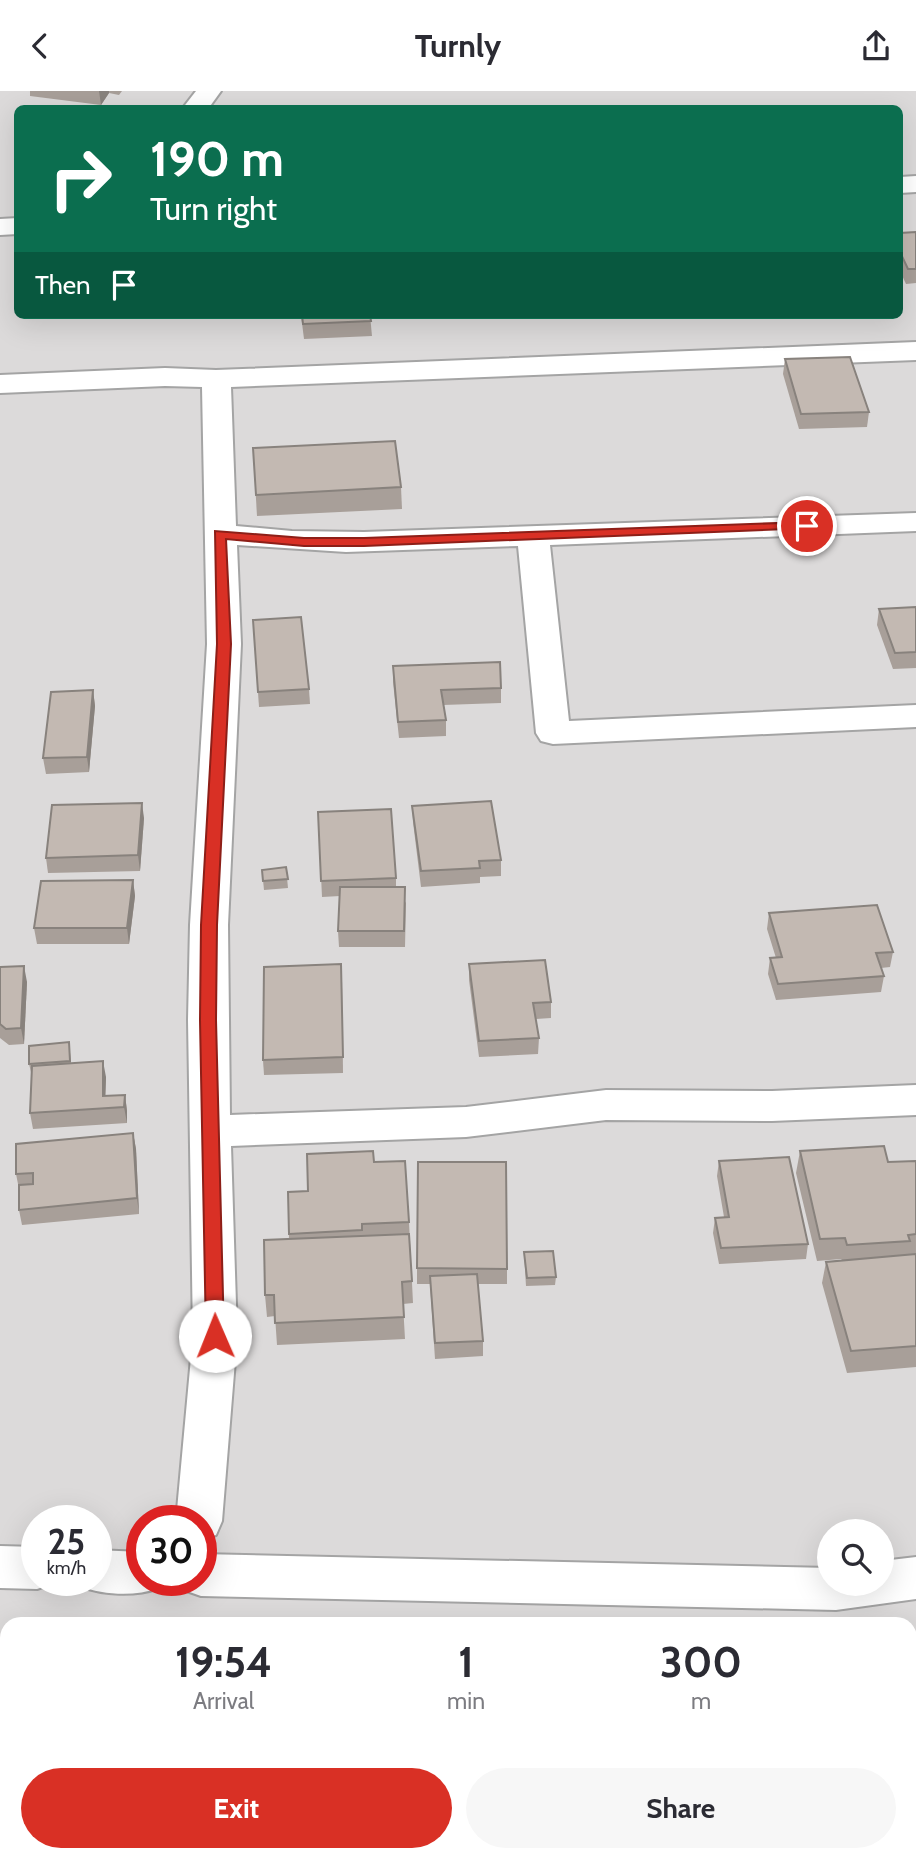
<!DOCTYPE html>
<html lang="en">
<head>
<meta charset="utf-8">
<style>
	:root { --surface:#fff; --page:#f7f7f7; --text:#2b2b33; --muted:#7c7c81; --accent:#d93025 }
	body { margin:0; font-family:Cabin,sans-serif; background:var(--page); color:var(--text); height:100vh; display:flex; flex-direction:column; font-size:26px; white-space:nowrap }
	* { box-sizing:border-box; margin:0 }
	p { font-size:23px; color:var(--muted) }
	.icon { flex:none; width:38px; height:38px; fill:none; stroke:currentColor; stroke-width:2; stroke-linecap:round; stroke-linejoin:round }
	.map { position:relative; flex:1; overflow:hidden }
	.panel { position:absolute; left:0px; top:1526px; width:917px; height:245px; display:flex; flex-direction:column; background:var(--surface); border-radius:21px 21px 0 0; box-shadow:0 7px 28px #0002 }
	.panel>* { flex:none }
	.banner { position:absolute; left:14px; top:14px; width:889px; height:214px; border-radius:10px; box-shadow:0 7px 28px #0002; background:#0b6e4f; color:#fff; overflow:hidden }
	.buttons { position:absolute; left:817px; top:1428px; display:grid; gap:14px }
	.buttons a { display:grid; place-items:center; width:77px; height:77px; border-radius:50%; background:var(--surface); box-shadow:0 7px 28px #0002; font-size:35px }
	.speed { position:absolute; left:21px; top:1414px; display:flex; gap:14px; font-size:35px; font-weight:700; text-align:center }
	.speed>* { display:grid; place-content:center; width:91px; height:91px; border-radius:50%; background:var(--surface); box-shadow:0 7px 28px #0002; line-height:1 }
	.speed small { font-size:18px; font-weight:400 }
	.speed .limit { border:10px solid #d22; background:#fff; color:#111 }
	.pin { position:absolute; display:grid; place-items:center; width:60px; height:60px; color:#fff; margin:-30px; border:4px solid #fff; border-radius:50%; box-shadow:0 2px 7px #0007 }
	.me { position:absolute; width:77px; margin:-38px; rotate:359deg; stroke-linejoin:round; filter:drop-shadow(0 0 5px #0008) }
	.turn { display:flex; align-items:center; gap:24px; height:147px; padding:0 21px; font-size:32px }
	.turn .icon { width:91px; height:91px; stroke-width:2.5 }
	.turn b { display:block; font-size:49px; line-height:60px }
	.then { display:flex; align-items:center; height:66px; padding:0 21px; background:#0003; gap:14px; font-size:26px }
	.eta { display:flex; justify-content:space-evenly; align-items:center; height:119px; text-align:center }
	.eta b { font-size:42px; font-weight:700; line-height:49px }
	.primary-button { display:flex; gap:14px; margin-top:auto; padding:14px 21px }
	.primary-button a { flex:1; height:80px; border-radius:42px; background:var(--accent); color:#fff; font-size:28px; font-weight:700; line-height:80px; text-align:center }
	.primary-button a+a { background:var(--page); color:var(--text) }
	header { display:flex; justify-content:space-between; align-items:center; height:91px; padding:0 21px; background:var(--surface); font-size:32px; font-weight:700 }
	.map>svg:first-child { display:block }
</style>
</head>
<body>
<header><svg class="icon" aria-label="back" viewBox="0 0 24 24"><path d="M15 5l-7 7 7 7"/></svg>Turnly<svg class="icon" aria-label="share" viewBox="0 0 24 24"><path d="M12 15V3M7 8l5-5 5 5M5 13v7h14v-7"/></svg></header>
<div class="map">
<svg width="916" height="1771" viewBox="0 0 916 1771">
	<rect width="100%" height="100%" fill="#efeae3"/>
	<!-- residential -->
	<path fill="#dcdada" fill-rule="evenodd" d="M0 0H916V1771H0ZM18 18H900V224H18ZM37 1430H96V1489H37ZM142 1430H201V1489H142ZM830 1440H882V1493H830ZM7 1533H910V1764H7Z"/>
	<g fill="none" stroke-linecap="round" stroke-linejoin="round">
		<defs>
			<g id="minor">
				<path d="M196 0H221L208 18H182Z"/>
				<path d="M916 85V101L900 102V86Z"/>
				<path d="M18 127V143L0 144V128Z"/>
				<path d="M916 251V269L231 296 236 435 292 440 364 441 916 422V440L550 454 569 630 916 614V636L553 653 541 650 536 642 518 455 346 461 237 454 241 553 228 834 230 1024 466 1016 606 999 772 1000 916 994V1024L772 1030 606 1029 466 1046 231 1055 237 1245 222 1430 216 1444 201 1449V1430H176L193 1245 188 929 190 834 207 553 202 296 165 295 0 302V284L165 277 216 279Z"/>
				<path d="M0 1455 37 1456V1489H55L54 1492 37 1498 0 1497Z"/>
				<path d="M96 1459 142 1461V1489H162L159 1497C134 1506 104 1504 79 1495L77 1489H96Z"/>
				<path d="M201 1463 830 1477V1493H882V1470L916 1466V1508L836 1519 201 1505 184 1499 180 1489H201Z"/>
			</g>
		</defs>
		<!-- minor casing -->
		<use href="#minor" stroke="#a4a4a4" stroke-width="4"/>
		<!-- minor -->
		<use href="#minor" fill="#fff" fill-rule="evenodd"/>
	</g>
	<!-- wall -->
	<g fill="#a89f99">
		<path d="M30 0H122L119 4 109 2 101 14 30 5Z"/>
		<path d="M916 141V192L906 193 900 180V142Z"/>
		<path d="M301 224H370L372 245 304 248Z"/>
		<path d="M785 268 869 321 867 336 799 338 783 283Z"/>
		<path d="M253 357 401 396 402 418 257 425Z"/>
		<path d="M916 516V577L893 578 877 534 879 518Z"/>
		<path d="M253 529 309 598 310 613 259 616Z"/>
		<path d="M393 575 501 597V612L443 614 446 629V645L399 647 393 591Z"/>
		<path d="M93 599 95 615 89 681 46 683 43 667Z"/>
		<path d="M412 715 501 769V785L480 786V792L421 796 413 731Z"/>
		<path d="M318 721 396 787V796L406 812 405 856H339L338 840 340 805 322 806Z"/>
		<path d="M144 727 140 780 48 782 46 767Z"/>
		<path d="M286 776 288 797 264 799 262 779Z"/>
		<path d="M133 789 135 805 129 853H37L34 837Z"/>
		<path d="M769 822 893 861 890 876 881 877 884 885 881 901 776 909 768 883 770 867H776L767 838Z"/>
		<path d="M469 873 551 911V927L536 928 539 947 538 963 479 966 469 889Z"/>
		<path d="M0 876 27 891 24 953 9 954 0 947Z"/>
		<path d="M342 889 343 982 264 984 263 969Z"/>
		<path d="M69 951 71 972 106 986 105 1005 125 1004 127 1020V1032L33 1038 30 1022 32 981H31L29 973Z"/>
		<path d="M133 1042 136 1058 139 1123 22 1134 19 1119V1098L16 1083Z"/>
		<path d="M800 1060 888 1071 916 1070V1276L847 1282 822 1192 826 1171 842 1169 841 1168 817 1170 796 1082Z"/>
		<path d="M719 1070 808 1153 806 1168 719 1173 713 1142 715 1127 724 1126 717 1085Z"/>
		<path d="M374 1071 409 1131 413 1212 403 1213 405 1248 277 1254 275 1225 267 1226 265 1204 289 1148 288 1101 308 1100Z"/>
		<path d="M524 1161 556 1186 555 1194 526 1195Z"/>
		<path d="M417 1177 507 1178V1193H478L483 1250V1265L435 1268 430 1193H417Z"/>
	</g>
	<!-- shaded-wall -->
	<g fill="#88827d">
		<path d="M99 0H109V2L101 14Z"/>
		<path d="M93 599 95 615 89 681 87 666Z"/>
		<path d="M142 712 144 727 140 780 138 764Z"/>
		<path d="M133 789 135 805 129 853 127 837Z"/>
		<path d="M24 875 27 891 24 953 21 937Z"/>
		<path d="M103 970 106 986 105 1018 103 1005Z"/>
		<path d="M125 1004 127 1020V1032L124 1016Z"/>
		<path d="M133 1042 136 1058 139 1123 137 1107Z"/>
	</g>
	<!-- building -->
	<g fill="#c3b9b2" stroke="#88827d" stroke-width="2">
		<path d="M916 141V178H908L900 161V142Z"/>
		<path d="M302 224H370L371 230 303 233Z"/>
		<path d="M850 266 869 321 801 323 785 268Z"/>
		<path d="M395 350 401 396 256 404 253 357Z"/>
		<path d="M916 516V561L895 562 879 518Z"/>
		<path d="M301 526 309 598 258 601 253 529Z"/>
		<path d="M500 571 501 597 441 599 446 629 398 631 393 575Z"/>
		<path d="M93 599 87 666 43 667 51 601Z"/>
		<path d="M491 710 501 769 479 770 480 777 421 780 412 715Z"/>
		<path d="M142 712 138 764 46 767 52 714Z"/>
		<path d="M391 718 396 787 321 790 318 721Z"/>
		<path d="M286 776 288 788 263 790 262 779Z"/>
		<path d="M133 789 127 837H34L41 790Z"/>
		<path d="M340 796H405L404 840H338Z"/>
		<path d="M877 814 893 861 876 862 884 885 778 893 770 867 782 866 769 822Z"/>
		<path d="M545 869 551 911 533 912 539 947 479 950 469 873Z"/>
		<path d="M341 873 343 966 263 969 264 876Z"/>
		<path d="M24 875 21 937 6 938 0 933V876Z"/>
		<path d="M69 951 70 970 29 973V955Z"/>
		<path d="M103 970V1005L125 1004 124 1016 30 1022 32 975Z"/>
		<path d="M133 1042 137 1107 19 1119V1094L33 1093V1082L16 1083V1053Z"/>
		<path d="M884 1055 888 1071 916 1070V1143L908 1144 910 1150 847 1154 845 1147 820 1148 800 1060Z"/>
		<path d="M373 1060 374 1071 405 1070 409 1131 362 1133V1139L289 1143 288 1101 308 1100 307 1063Z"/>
		<path d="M789 1066 808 1153 721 1157 715 1127 729 1126 719 1070Z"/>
		<path d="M418 1071H506L507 1178 417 1177Z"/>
		<path d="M409 1143 412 1190 402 1191 404 1226 275 1232 274 1204H265L264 1149Z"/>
		<path d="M553 1160 556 1186 527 1187 524 1161Z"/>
		<path d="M916 1163V1255L851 1260 826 1171Z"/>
		<path d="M477 1183 483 1250 435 1252 430 1185Z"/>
	</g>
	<!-- route -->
	<path fill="#d93025" stroke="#8d1f18" stroke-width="2" d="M807 431 813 435 811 437 364 455H304L226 448 231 553 217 834 216 929 224 1245 222 1250 215 1252 209 1250 206 1245 200 929 201 834 217 553 215 440 304 447H364Z"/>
</svg>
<div class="buttons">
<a><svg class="icon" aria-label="search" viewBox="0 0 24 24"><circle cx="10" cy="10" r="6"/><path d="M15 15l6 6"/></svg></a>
</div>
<div class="speed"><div>25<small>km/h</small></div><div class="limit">30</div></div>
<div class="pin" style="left:807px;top:435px;background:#d93025"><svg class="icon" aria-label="arrive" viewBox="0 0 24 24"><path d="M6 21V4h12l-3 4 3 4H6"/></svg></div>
<svg class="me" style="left:215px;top:1245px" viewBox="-20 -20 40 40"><circle r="19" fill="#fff"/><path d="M0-13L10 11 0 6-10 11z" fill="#d93025"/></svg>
<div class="banner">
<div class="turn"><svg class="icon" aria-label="right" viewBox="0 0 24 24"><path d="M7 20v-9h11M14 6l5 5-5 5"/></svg><div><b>190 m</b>Turn right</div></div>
<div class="then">Then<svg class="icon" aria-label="arrive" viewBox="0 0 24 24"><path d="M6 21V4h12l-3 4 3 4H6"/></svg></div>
</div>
<section class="panel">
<div class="eta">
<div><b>19:54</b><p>Arrival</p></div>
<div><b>1</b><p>min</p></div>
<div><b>300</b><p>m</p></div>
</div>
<div class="primary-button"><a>Exit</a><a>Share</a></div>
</section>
</div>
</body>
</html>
